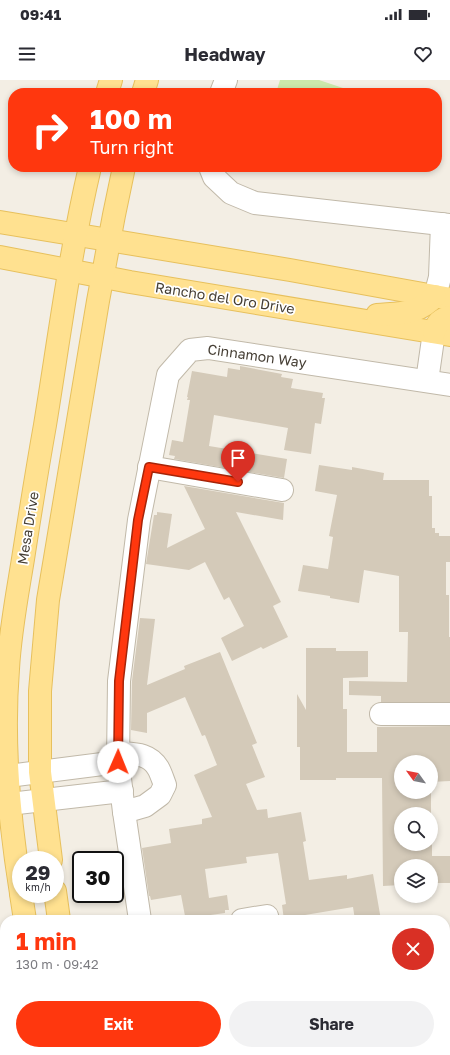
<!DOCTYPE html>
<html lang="en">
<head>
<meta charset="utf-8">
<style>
	:root { --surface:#fff; --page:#f2f2f3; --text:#2b2b33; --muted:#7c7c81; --accent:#ff370e }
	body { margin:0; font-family:"Golos Text",sans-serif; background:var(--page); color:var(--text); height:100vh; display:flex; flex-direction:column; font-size:15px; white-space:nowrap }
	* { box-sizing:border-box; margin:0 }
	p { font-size:13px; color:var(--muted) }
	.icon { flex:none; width:22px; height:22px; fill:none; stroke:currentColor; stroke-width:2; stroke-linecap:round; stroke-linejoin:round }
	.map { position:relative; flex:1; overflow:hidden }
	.side { position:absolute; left:0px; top:835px; width:450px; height:140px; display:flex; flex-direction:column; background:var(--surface); border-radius:16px 16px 0 0; box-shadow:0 2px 6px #0003 }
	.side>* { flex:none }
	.top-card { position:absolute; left:8px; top:8px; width:434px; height:84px; border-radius:16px; box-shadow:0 2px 6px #0003; background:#ff370e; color:#fff; overflow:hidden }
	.needle { width:26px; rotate:303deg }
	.tools { position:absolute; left:394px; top:675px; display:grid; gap:8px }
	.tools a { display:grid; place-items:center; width:44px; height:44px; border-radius:50%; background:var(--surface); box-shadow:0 2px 6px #0003; font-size:20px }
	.speed { position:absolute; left:12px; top:771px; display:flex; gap:8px; font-size:20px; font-weight:700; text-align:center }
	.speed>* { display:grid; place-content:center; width:52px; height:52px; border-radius:50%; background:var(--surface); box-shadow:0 2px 6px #0003; line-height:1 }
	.speed small { font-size:10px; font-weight:400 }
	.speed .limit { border:2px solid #111; border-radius:6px; background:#fff; color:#111 }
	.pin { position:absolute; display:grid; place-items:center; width:34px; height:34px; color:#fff; margin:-41px -17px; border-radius:50% 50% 50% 0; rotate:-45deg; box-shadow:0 0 4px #0007 }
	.pin .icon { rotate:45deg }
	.me { position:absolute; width:44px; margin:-22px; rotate:1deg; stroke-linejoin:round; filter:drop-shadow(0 0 3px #0008) }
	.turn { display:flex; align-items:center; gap:14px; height:84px; padding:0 16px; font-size:18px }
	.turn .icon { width:52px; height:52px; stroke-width:2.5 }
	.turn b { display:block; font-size:28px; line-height:34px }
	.round { display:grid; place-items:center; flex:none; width:42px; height:42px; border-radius:21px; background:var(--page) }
	.headline { display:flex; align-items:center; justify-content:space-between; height:68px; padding:0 16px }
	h1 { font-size:24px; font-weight:700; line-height:30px; color:var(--accent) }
	.primary-button { display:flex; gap:8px; margin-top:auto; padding:8px 16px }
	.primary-button a { flex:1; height:46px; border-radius:24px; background:var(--accent); color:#fff; font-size:16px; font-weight:700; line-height:46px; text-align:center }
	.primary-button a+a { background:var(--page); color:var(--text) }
	.status { display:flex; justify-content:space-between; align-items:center; height:28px; padding:0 20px; background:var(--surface); direction:ltr }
	.status svg { height:11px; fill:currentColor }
	header { display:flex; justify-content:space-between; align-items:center; height:52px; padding:0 16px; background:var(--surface); font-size:18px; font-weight:700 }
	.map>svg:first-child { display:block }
</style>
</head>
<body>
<div class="status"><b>09:41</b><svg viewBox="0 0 49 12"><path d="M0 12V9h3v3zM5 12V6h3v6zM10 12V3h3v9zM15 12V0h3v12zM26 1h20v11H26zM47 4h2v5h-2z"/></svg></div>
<header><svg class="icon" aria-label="menu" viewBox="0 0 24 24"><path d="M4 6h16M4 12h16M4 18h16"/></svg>Headway<svg class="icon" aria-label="heart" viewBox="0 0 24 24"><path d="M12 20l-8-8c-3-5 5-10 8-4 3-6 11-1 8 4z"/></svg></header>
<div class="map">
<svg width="450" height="975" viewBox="0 0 450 975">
	<rect width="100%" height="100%" fill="#f3eee4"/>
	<!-- green -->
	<path fill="#cce9ab" d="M280 0H319L349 10 348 13H276Z"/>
	<!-- building -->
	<g fill="#d4cab9">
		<path d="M240 286 282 294 281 297 293 299 291 308 323 313 322 318H325L321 344 315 343 311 374 284 370 288 348 214 335 209 366 287 379 284 398 174 379 175 376 169 375 172 360 183 362 190 320H187L188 317H187L192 291 227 297 228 288 240 290Z"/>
		<path d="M319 385 352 390V387L384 393 383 400H429V416H432V448H435V453H439V456H450V482H446V515H449V557H450V622H381V616L349 615V601L407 602 408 552H399V496L364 490 359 523 330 518V516L298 511 303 485 328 489 333 457 329 456 337 415 315 411Z"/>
		<path d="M184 406 284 423 283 440 236 432 281 522 273 526 288 557 263 569 261 567 232 581 221 558 244 546 229 517 224 520 205 482 189 490 146 484 154 435H157V432L172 434 167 468 205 449Z"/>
		<path d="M140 538 155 539 147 605 185 589 184 586 220 572 257 663 252 665 265 697 246 704 257 730 267 729 268 738 301 732 306 761 303 762 309 800 347 795V799L373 794 381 840H355L353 827 299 836 300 840H284L282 825 286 824 278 773 246 777 247 783 205 789 209 818 227 815 229 830H225V833L189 838V836H185L181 815 151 820 150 816H149L142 768 171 763 169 749 202 744V739L212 737 194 695 217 685 205 655 202 656 185 617 147 633V653L131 650 132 601Z"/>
		<path d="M306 568H336V571H368V597L343 598V629H347V672H377V647L450 646V701L431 702V682H401V712H431V734H401V764H432V776H450V803H431V786H401V805L383 806 382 698H336V700H300V667H297V614L306 630Z"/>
	</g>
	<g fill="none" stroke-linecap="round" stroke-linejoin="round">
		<defs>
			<g id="minor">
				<path d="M221 13 226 0"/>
				<path d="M210 87 214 97 231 113 255 123 450 145"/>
				<path d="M435 216 440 197 442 144"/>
				<path d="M427 301 434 252"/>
				<path d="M149 387 282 410"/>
				<path d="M381 634H450"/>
				<path d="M119 673C134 674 149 673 158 688 161 693 163 700 165 705L160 715 145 726 124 732"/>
				<path d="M0 697 118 682"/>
				<path d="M0 725 122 711"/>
				<path d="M140 840 124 732 118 682 119 601 139 440 168 295 190 270 208 268 450 305"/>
				<path d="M242 840 267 836 268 840"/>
				<path d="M160 970 161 975"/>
			</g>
			<g id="major">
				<path d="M107 13 111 0"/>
				<path d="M143 13 147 0"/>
				<path d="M0 142 290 190 450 219"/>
				<path d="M0 177 130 202 450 255"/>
				<path d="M377 235C400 233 418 235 435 216"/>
				<path d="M434 252C437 243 440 239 450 237"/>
				<path d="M51 780 40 692V611L48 520 98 221 114 135 124 87"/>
				<path d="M55 811 59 840"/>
				<path d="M21 813C9 739 2 664 8 589 10 552 17 516 23 479 30 434 37 390 45 345 59 259 70 172 90 87"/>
				<path d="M21 814 25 840"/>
				<path d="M47 970V975"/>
				<path d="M79 970 80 975"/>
			</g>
		</defs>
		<!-- minor casing -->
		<use href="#minor" stroke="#c1b9a9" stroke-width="24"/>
		<!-- major casing -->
		<use href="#major" stroke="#e7c05d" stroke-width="24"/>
		<!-- minor -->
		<use href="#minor" stroke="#fff" stroke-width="22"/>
		<!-- major -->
		<use href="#major" stroke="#ffe190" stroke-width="22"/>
	</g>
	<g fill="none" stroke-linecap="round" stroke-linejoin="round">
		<defs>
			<path id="route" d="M118 682 119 601 138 440 149 387 238 402"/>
		</defs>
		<!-- route casing -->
		<use href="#route" stroke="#a62409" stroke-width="10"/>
		<!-- route -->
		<use href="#route" stroke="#ff370e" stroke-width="7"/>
	</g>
	<g text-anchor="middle" stroke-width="3.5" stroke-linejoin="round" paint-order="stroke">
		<!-- street labels -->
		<g font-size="14" fill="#453e34" stroke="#fff">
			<text transform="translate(225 218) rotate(9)" y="5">Rancho del Oro Drive</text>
			<text transform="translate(257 276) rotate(8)" y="5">Cinnamon Way</text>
			<text transform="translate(28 448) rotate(-81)" y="5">Mesa Drive</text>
		</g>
	</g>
</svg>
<div class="tools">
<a><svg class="needle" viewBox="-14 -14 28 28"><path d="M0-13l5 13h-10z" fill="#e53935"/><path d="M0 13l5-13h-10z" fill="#7c7c81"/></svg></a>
<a><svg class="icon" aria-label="search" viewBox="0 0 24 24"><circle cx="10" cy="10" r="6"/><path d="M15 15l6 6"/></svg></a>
<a><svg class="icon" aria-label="layers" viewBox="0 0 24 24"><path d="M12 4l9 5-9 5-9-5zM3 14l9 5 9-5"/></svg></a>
</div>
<div class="speed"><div>29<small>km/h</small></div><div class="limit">30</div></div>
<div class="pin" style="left:238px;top:402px;background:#d93025"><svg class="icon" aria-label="arrive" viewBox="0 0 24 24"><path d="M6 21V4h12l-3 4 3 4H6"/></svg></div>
<svg class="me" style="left:118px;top:682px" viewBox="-20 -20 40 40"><circle r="19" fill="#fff"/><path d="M0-13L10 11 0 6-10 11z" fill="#ff370e"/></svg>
<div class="top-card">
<div class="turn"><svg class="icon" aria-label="right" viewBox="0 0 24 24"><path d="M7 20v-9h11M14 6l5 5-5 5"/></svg><div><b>100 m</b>Turn right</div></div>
</div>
<section class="side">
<div class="headline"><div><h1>1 min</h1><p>130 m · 09:42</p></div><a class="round" style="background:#d93025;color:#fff"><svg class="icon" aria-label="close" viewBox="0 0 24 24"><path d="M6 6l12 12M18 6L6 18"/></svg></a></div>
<div class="primary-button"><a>Exit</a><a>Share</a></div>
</section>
</div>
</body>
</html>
